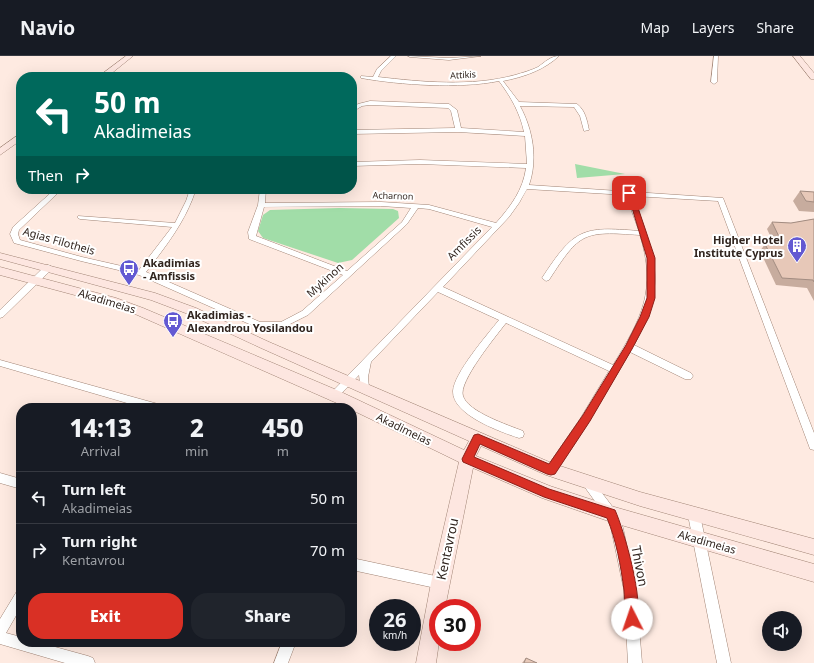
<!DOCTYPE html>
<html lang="en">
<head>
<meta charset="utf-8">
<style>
	:root { --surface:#171b24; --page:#20242c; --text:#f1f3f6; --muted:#9ea1a6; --line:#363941; --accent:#d93025 }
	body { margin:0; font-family:"Noto Sans",sans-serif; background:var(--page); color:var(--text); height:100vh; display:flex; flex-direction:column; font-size:15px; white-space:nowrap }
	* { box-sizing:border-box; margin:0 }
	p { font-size:13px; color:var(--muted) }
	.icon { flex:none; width:22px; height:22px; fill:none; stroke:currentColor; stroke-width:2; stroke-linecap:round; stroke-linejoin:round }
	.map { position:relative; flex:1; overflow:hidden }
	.sheet { position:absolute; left:16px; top:347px; width:341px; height:244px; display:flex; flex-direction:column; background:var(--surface); border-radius:16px; box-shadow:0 4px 16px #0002 }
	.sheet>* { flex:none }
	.guide { position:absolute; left:16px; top:16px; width:341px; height:122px; border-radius:16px; box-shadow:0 4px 16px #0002; background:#00695c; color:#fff; overflow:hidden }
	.tools { position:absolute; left:762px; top:555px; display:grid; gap:8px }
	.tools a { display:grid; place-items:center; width:40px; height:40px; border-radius:50%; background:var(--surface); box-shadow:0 4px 16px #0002; font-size:20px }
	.speed { position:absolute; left:369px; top:543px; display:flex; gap:8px; font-size:20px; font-weight:700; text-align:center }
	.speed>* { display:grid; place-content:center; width:52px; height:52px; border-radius:50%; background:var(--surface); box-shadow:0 4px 16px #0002; line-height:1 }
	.speed small { font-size:10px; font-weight:400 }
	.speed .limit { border:6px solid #d22; background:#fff; color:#111 }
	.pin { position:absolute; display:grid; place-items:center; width:34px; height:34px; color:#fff; margin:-17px; border-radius:8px; box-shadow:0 2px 6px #0006 }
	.me { position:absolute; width:44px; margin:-22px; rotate:356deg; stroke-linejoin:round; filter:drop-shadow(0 0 3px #0008) }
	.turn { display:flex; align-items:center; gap:14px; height:84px; padding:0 12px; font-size:18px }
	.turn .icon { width:52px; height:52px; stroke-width:2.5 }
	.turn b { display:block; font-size:28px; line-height:34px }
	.then { display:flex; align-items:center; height:38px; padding:0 12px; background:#0003; gap:8px; font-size:15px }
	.eta { display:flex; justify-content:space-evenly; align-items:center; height:68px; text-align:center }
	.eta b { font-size:24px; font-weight:800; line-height:28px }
	.action { display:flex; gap:8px; margin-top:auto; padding:8px 12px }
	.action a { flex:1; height:46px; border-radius:16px; background:var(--accent); color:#fff; font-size:16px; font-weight:800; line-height:46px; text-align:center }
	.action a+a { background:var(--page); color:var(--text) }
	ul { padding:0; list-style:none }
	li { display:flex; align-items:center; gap:12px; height:52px; padding:0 12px; border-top:1px solid var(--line) }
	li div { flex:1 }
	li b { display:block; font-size:15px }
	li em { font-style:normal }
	header { display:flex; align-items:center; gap:24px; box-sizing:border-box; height:56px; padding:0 20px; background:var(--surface); border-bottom:1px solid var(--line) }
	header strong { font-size:19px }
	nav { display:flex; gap:22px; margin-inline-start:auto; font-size:14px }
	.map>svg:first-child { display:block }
</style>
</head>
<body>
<header>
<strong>Navio</strong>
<nav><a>Map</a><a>Layers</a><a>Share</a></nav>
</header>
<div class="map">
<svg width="814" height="607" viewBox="0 0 814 607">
	<rect width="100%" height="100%" fill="#feeae1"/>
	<!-- green -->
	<g fill="#a1dda8">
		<path d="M575 108 625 118 577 122Z"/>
		<path d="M339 152 393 153 398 155 399 162 352 204 338 207 263 182 258 175 263 159 270 154Z"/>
	</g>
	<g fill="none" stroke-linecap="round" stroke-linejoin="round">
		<defs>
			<g id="street">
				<path d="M391 0H396L381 15 378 21C422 26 471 31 515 19 522 17 532 14 538 11 545 6 551 0 559 0 544 14 524 21 503 25L519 46 577 48C585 54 587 64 589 74L584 75 580 60 574 51 520 50C533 74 538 103 529 129L723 142 814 377V394L810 393 809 390 718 145 633 140C655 200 668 229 634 289L691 317 693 320 691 323H685L630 296 587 369 555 417 551 419 547 417 546 414 547 411 580 363 609 315 506 267C496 280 458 326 463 340 468 356 508 369 523 375L524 378 523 381 519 382C501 376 452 359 453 335 454 317 487 279 499 264L438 236 371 306 368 321 369 332 367 335H361L359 319 337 342 334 343 331 342 329 339 492 171 429 153 418 152 407 168 308 259 282 272 256 271 139 219 81 205 14 187 10 178 13 171 55 133H62L19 174 18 178 20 184 82 201 139 214 172 171 80 163 78 162V160L175 167 186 145 190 133H196C186 165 166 190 146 216L260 266H281L302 255 343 219 249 183 248 176 258 149 260 133H266L265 147 381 146 429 149 496 167C511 150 523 134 526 112L420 108 352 110V106L420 104 527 108 525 80 458 76 352 78V74L455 72 451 55 448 52 370 49 362 50 352 56V52L358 48 370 45 449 48 457 54 461 72 524 76C520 57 511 41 499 25 460 33 400 29 361 22V20L373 21 377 13ZM527 133 626 139 639 175C582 170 574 173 542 222L546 225 549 224C580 176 583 175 640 179 657 234 642 262 613 309L443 231 509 161 519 147ZM381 150 411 152 402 166 347 215 256 180 264 151Z"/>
				<path d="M408 0 449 2 481 0 449 4 410 1Z"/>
				<path d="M714 0H718L717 26 714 28 711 26Z"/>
				<path d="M48 209 51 210 52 212 51 214 3 261 0 262V254L45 210Z"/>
				<path d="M0 304 158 348 161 349 163 352H144L0 310Z"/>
				<path d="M0 417 21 423V433L0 427Z"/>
				<path d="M588 422 592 424 615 454 623 472 636 534 642 607H628L624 534 611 472 607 462 584 430 583 427 584 424Z"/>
				<path d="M694 454 698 455 700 459 731 607H717L688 459 690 455Z"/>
				<path d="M352 502 440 521 444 523 446 527 444 531 440 533 352 514Z"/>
				<path d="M21 533V551L6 577 21 581V586H37L88 600 93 602 95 607H65L0 588V563L17 535Z"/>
				<path d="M282 586H296L288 607H274Z"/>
			</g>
			<g id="secondary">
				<path d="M126 0H133L107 21H98Z"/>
				<path d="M793 0H800L814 17V23H811Z"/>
				<path d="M21 77V84L0 99V92Z"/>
				<path d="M0 197 155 237 196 252 269 286 554 408 640 436 814 483V499L640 450 546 419 481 390 476 400 550 430 611 450 814 508V526L611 466 542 442 473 412 445 552H438L439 586 436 607H416L431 527 459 406 352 354V352H348L135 258 112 249 0 219V211L116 242 143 252 339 335 464 394 469 385 261 292 188 258 151 244 0 203Z"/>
			</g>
		</defs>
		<!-- street casing -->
		<use href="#street" stroke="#a18475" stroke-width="1"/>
		<!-- secondary casing -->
		<use href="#secondary" stroke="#a18475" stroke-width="1"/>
		<!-- street -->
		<use href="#street" fill="#fff" fill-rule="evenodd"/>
		<!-- secondary -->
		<use href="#secondary" fill="#fde6e0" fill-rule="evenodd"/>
	</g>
	<!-- wall -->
	<g fill="#c7ac9e">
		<path d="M800 135 814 136V156L799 155 793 145Z"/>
		<path d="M814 163V245L807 232 776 229 760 195 765 188H774L767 173 772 166 791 167Z"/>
		<path d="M526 602 537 607H522Z"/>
	</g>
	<!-- building -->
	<g fill="#e7c8b8" stroke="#a28c81">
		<path d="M800 135 814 136V146L806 145Z"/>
		<path d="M814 163V226L813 224 782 222 765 188 783 189 772 166 791 167Z"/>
		<path d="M526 602 537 607H524Z"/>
	</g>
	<!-- route -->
	<path fill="#d93025" stroke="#8d1f18" d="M627 135 633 137 655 202V242L649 261 632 293 590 365 555 418 551 419 547 418 480 388 474 401 549 433 615 454C624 474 645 547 636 567L632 569 627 567C623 557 625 545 624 534 621 511 616 483 607 462L544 441 463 406 462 403 474 379 478 378 549 408 583 359 626 289 640 261 647 242V202Z"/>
	<!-- icons -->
	<defs>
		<symbol id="building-pin" viewBox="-11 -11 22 30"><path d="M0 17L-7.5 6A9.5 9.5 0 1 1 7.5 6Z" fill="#6359d2" stroke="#fff"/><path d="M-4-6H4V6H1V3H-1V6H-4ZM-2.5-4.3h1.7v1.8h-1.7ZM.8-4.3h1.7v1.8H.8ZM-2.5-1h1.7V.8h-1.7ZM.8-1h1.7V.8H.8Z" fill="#fff"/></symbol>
		<symbol id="bus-pin" viewBox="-11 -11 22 30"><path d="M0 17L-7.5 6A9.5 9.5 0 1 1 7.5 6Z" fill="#6359d2" stroke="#fff"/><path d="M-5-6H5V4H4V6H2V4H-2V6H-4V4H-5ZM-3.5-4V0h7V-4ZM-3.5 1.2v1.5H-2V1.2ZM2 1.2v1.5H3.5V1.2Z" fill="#fff"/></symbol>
	</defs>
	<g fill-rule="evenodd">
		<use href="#building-pin" x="786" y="179" width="22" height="30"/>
		<use href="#bus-pin" x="118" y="202" width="22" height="30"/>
		<use href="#bus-pin" x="162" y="254" width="22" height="30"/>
	</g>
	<g text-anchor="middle" stroke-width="4" stroke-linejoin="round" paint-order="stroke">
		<!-- far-street labels -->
		<g font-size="9" fill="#31251f" stroke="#fff">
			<text transform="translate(463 19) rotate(-3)" y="3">Attikis</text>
			<text transform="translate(393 140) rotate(2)" y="3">Acharnon</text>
		</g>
		<!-- poi labels -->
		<g font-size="11" font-weight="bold" fill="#31251f" stroke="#fff" text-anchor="start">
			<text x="783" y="188" text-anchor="end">Higher Hotel<tspan x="783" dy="13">Institute Cyprus</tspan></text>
			<text x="143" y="211">Akadimias<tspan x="143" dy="13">- Amfissis</tspan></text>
			<text x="187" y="263">Akadimias -<tspan x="187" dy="13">Alexandrou Yosilandou</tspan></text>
		</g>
		<!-- street labels -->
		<g font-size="11" fill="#31251f" stroke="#fff">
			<text transform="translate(59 185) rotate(16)" y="4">Agias Filotheis</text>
			<text transform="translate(464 187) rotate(-45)" y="4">Amfissis</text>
			<text transform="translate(325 224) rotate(-42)" y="4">Mykinon</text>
			<text transform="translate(107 245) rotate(17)" y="4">Akadimeias</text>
			<text transform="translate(404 373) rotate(26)" y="4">Akadimeias</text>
			<text transform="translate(707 486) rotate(16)" y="4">Akadimeias</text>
		</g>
		<!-- near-street labels -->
		<g font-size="13" fill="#31251f" stroke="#fff">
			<text transform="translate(447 493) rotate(-78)" y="5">Kentavrou</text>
			<text transform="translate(640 510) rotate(79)" y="5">Thivon</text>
		</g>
	</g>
</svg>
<div class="tools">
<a><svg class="icon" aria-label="sound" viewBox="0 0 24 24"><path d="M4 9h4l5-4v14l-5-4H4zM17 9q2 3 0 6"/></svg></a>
</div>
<div class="speed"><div>26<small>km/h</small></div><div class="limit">30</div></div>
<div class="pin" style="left:629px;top:137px;background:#d93025"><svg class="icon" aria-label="arrive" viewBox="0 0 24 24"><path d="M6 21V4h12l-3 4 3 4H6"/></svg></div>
<svg class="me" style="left:632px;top:563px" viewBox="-20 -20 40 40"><circle r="19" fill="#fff"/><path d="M0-13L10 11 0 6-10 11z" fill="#d93025"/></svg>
<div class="guide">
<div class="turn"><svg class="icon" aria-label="left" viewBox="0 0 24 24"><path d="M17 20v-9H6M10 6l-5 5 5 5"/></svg><div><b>50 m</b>Akadimeias</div></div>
<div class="then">Then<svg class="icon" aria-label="right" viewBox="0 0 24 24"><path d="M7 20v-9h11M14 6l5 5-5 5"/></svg></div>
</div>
<section class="sheet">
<div class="eta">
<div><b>14:13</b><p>Arrival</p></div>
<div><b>2</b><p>min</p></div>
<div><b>450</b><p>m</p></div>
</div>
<ul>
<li><svg class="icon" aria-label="left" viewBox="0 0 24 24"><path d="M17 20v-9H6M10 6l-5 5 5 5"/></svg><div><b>Turn left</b><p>Akadimeias</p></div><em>50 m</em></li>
<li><svg class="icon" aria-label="right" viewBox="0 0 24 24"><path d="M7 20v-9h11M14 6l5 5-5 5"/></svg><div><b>Turn right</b><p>Kentavrou</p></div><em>70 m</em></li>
</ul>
<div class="action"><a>Exit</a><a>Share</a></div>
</section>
</div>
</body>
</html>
